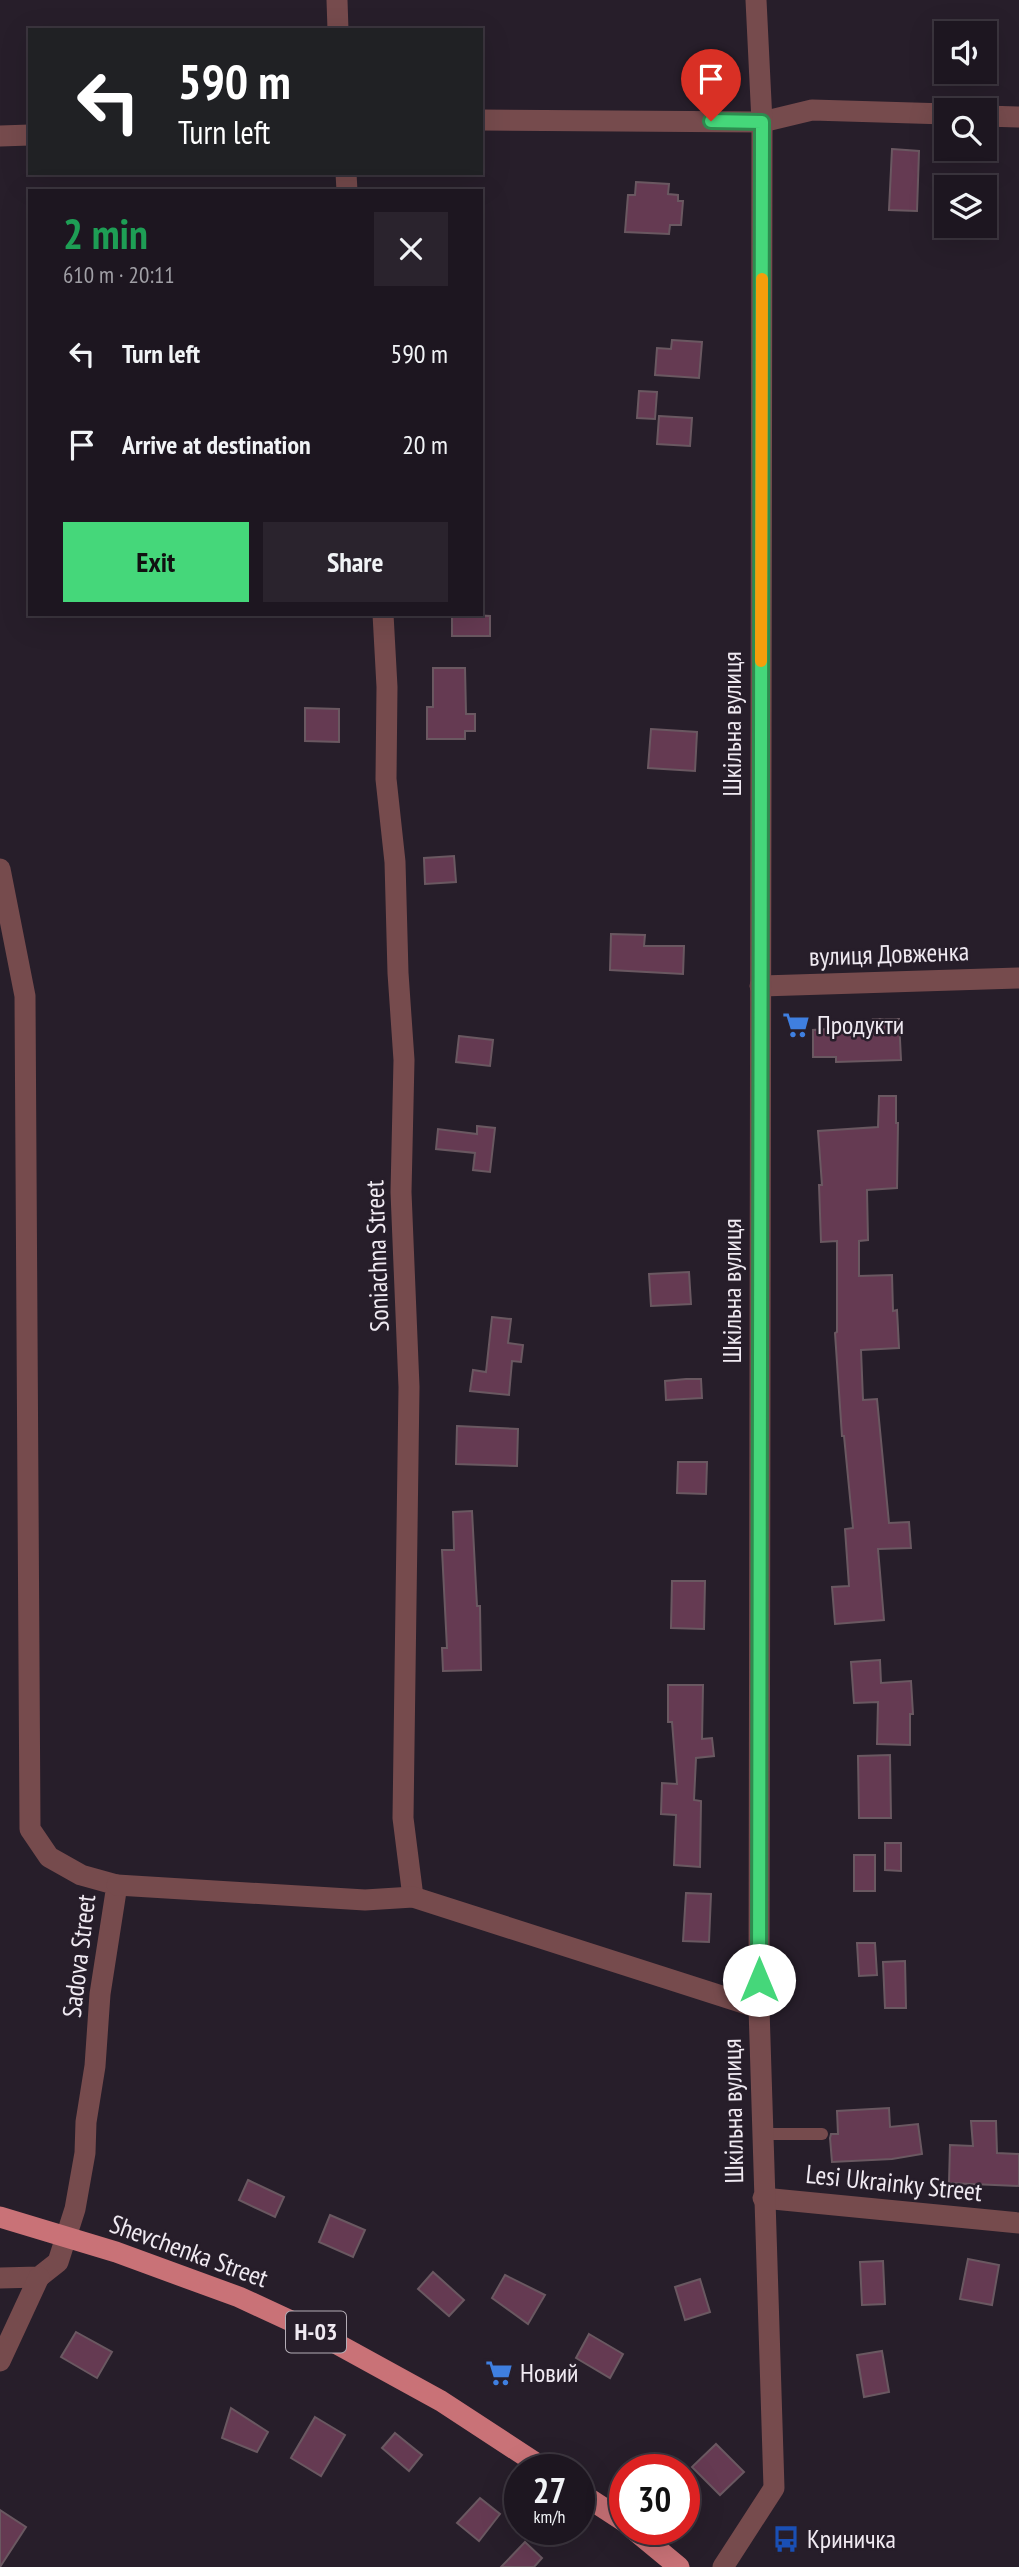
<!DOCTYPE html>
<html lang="en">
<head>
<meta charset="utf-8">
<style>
	:root { --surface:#1d1620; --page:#2a232d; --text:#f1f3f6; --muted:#a09fa5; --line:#3b353e; --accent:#45d77a }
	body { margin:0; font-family:"PT Sans Narrow",sans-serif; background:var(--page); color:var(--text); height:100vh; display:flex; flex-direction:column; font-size:26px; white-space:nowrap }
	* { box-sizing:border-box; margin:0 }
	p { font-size:23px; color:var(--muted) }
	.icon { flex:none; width:38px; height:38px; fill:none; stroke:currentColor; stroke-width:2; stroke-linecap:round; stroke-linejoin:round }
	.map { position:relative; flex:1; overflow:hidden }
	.drawer { position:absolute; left:28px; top:189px; width:455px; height:427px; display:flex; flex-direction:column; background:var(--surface); border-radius:0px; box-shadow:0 7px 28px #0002,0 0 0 2px var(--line) }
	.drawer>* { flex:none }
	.hud { position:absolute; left:28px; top:28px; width:455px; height:147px; border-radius:0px; box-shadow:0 7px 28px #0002,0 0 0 2px var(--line); background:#202124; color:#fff; overflow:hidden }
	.tools { position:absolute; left:934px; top:21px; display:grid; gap:14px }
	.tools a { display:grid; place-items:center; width:63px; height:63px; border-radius:0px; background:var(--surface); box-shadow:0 7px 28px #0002,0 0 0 2px var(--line); font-size:35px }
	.speed { position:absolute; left:504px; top:2454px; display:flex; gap:14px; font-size:35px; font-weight:700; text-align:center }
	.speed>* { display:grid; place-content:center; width:91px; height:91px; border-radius:50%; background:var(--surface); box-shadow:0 7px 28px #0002,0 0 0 2px var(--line); line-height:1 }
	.speed small { font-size:18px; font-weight:400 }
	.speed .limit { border:10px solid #d22; background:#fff; color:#111 }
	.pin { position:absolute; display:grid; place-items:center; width:60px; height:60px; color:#fff; margin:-72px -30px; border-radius:50% 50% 50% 0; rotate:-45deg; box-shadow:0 0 7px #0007 }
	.pin .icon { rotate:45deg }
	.me { position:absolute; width:77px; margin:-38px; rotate:0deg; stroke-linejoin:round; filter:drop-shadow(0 0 5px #0008) }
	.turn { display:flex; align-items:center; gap:24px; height:147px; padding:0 35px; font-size:32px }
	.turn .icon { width:91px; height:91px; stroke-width:2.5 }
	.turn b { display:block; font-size:49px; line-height:60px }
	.round { display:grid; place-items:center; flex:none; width:74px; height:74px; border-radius:0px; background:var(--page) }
	.headline { display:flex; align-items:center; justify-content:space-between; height:119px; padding:0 35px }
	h1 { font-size:42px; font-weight:700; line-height:52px; color:#1e9e55 }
	.button { display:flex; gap:14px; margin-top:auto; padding:14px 35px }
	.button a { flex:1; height:80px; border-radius:0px; background:var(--accent); color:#111; font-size:28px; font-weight:700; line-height:80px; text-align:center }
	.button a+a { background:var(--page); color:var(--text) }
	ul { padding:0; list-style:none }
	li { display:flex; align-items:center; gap:21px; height:91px; padding:0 35px }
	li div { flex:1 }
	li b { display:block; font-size:26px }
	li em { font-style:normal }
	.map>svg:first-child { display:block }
</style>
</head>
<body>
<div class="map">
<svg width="1019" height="2567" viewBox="0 0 1019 2567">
	<rect width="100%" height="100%" fill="#271e2a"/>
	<!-- building -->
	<g fill="#653a52" stroke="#6a5861" stroke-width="2">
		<path d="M892 149 919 151 917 211 889 210Z"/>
		<path d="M636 182 669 184 668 194 678 195V201H683L681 225H670L669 234 625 232 628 195H635Z"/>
		<path d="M672 340 702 342 699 378 655 375 657 348 671 349Z"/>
		<path d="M639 391 657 392 655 419 637 418Z"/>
		<path d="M659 416 692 418 690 446 657 444Z"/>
		<path d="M452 614 490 616V636H452Z"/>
		<path d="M433 668H465L466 714H475V731H465V739H427V707H433Z"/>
		<path d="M305 708 339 709V742L305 741Z"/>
		<path d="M651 729 697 732 695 771 648 768Z"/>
		<path d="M454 856 456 882 425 884 424 858Z"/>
		<path d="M611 934 645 935 644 946H684L683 974 610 970Z"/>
		<path d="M873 1019H899L901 1060 836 1062V1057H813V1030L828 1029V1024L874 1023Z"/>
		<path d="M459 1036 493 1040 490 1066 456 1062Z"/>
		<path d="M879 1096H896V1123H898L897 1188 867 1190 868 1240 859 1241V1276L892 1275 893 1311 897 1310 899 1348 861 1350 863 1400 877 1399 889 1523 909 1522 911 1548 878 1549 884 1620 835 1624 832 1587 849 1586 845 1529 853 1528 844 1436H842L835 1333 837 1332V1241L821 1242 819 1185H822L818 1131 878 1127Z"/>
		<path d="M477 1126 495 1128 490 1172 473 1170 475 1153 436 1149 438 1129 477 1134Z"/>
		<path d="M689 1272 691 1304 651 1306 649 1274Z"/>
		<path d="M492 1317 511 1319 508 1343 523 1345 521 1362 512 1361 509 1395 470 1391 473 1370 486 1372Z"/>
		<path d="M686 1379H701L702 1398 666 1400 665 1381Z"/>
		<path d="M457 1426 518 1429 517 1466 456 1464Z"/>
		<path d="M678 1462H707L706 1494 677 1493Z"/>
		<path d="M472 1511 477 1606H480L481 1670 443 1671 442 1648H447L442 1550H454L453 1512Z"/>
		<path d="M672 1581H705L704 1629 671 1628Z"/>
		<path d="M880 1660 881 1683 911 1681 913 1714H910V1745L877 1744 878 1702 854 1703 851 1662Z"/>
		<path d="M668 1685H703L702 1739 712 1738 714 1756 696 1758 694 1800 701 1801 700 1867 674 1865 676 1815 661 1814 662 1783 677 1784 672 1722H668Z"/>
		<path d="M890 1755 891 1818H859L858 1756Z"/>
		<path d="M885 1843H901V1871L885 1870Z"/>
		<rect x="854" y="1855" width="21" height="36"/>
		<path d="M686 1893 711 1894 709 1942 683 1941Z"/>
		<path d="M857 1943H875L877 1975 859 1976Z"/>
		<path d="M905 1961 906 2008H885L883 1962Z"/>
		<path d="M889 2108 890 2127 918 2124 922 2154 892 2159 832 2162 830 2138 831 2134H838L837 2111Z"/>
		<path d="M971 2121H996L997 2153 1019 2154V2186L949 2183 950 2145 973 2146Z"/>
		<path d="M248 2180 284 2197 275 2217 239 2200Z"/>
		<path d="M330 2215 365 2230 353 2257 319 2242Z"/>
		<path d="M968 2259 999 2265 992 2305 960 2299Z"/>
		<path d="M883 2261 885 2304 862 2305 860 2262Z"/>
		<path d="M433 2272 464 2300 449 2316 418 2289Z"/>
		<path d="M505 2275 545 2295 528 2324 492 2298Z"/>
		<path d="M700 2279 710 2312 685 2320 675 2287Z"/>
		<path d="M76 2332 112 2352 97 2378 61 2357Z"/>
		<path d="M589 2334 623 2354 610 2378 576 2358Z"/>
		<path d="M882 2351 889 2392 864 2397 857 2355Z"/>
		<path d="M231 2408 268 2432 257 2452 222 2438Z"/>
		<path d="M315 2417 345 2435 321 2476 291 2458Z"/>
		<path d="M395 2433 422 2455 409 2471 382 2448Z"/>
		<path d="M716 2444 744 2472 720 2495 692 2467Z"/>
		<path d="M480 2498 500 2514 479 2541 457 2523Z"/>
		<path d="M0 2510 26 2527 0 2567Z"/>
		<path d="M525 2542 542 2558 534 2567H501Z"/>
	</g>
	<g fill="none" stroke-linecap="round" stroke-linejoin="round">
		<!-- service -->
		<path stroke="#764b4d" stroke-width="12" d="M762 2134H822"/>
		<!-- minor -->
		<g stroke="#764b4d" stroke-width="21">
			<path d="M337 0 338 30"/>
			<path d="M985 116 1019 117"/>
			<path d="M481 120 762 122 812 110 947 114"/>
			<path d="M0 136 30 135"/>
			<path d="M346 173 347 191"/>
			<path d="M383 614 387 687 386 779 395 862 398 973 404 1060 401 1192 409 1387 403 1818 413 1897"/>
			<path d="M0 869 25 996 30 1829 49 1857 81 1875 117 1885 100 1994 95 2066 86 2122 85 2153 75 2209 58 2262 39 2277 0 2278"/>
			<path d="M760 986 1019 978"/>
			<path d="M117 1885 365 1900 413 1897 759 2008"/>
			<path d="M763 2198 1019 2223"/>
			<path d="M0 2361 39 2277"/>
			<path d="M723 2567 774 2488 759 2008 762 122 756 0"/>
		</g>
		<!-- primary -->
		<g stroke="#c97277" stroke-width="21">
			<path d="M0 2217 116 2252 239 2297 319 2334 441 2401 545 2469"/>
			<path d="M579 2492 625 2522"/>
			<path d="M633 2529 679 2567"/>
		</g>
	</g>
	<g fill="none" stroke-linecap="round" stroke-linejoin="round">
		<defs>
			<path id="route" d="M711 121 762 122 759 1980"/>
		</defs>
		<!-- route casing -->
		<use href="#route" stroke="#2d8c4f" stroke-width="18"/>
		<!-- route -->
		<use href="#route" stroke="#45d77a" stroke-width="12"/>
		<!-- slow -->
		<path stroke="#f59e0b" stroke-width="12" d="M761 661 762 279"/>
	</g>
	<!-- icons -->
	<defs>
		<symbol id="supermarket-bare" viewBox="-9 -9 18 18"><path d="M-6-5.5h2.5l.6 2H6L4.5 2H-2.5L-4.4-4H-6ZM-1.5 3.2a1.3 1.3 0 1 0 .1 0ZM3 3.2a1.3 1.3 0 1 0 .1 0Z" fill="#3f7fe0" stroke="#271e2a" stroke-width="2.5" paint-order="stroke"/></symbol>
		<symbol id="bus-bare" viewBox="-9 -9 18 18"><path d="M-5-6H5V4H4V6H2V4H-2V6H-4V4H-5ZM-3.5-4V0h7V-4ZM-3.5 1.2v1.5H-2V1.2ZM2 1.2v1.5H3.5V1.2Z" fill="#1a4fb4" stroke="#271e2a" stroke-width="2.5" paint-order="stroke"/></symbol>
	</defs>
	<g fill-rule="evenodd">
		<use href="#supermarket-bare" x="777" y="1006" width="38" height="38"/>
		<use href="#supermarket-bare" x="480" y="2354" width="38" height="38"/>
		<use href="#bus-bare" x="767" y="2520" width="38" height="38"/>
	</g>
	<g text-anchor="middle" stroke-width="5" stroke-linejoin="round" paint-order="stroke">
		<!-- shield labels -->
		<rect fill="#271e2a" stroke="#b4adb6" stroke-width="2" x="286" y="2311.5" width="60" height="41" rx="5"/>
		<g font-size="24" font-weight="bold" fill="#f0eaf2">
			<text x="316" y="2340">Н-03</text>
		</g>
		<!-- street labels -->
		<g font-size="26" fill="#f0eaf2" stroke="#271e2a">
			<text transform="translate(732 724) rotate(-90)" y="9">Шкільна вулиця</text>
			<text transform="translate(889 954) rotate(-2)" y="9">вулиця Довженка</text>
			<text transform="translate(377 1256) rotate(-92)" y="9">Soniachna Street</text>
			<text transform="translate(732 1291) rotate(-90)" y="9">Шкільна вулиця</text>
			<text transform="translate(79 1956) rotate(-83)" y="9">Sadova Street</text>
			<text transform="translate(733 2111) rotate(-91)" y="9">Шкільна вулиця</text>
			<text transform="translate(894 2183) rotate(6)" y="9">Lesi Ukrainky Street</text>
			<text transform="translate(189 2251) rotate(20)" y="9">Shevchenka Street</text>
		</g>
		<!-- poi labels -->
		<g font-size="26" fill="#f0eaf2" stroke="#271e2a" text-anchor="start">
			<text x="817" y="1034">Продукти</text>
			<text x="520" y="2382">Новий</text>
			<text x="807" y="2548">Криничка</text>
		</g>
	</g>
</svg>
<div class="tools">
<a><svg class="icon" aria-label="sound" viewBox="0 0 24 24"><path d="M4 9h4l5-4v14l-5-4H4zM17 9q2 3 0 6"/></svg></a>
<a><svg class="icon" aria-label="search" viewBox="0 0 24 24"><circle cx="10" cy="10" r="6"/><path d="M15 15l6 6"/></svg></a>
<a><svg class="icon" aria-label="layers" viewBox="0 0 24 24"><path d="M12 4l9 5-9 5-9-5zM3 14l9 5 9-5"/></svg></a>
</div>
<div class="speed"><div>27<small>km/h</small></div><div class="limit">30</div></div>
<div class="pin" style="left:711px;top:121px;background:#d93025"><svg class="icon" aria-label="arrive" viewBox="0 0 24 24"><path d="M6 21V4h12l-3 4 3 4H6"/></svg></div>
<svg class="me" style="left:759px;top:1980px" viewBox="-20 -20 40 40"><circle r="19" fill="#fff"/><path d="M0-13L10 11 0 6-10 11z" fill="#45d77a"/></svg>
<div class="hud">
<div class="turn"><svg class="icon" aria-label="left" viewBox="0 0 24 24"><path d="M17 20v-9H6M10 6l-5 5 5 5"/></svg><div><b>590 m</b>Turn left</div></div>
</div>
<section class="drawer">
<div class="headline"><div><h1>2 min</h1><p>610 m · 20:11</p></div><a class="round"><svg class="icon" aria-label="close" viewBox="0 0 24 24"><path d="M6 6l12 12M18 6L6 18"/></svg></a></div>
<ul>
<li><svg class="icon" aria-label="left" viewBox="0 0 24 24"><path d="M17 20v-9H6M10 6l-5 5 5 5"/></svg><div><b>Turn left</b></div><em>590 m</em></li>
<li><svg class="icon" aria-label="arrive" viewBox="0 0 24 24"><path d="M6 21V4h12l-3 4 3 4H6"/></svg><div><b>Arrive at destination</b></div><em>20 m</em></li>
</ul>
<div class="button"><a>Exit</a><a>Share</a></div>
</section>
</div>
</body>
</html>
